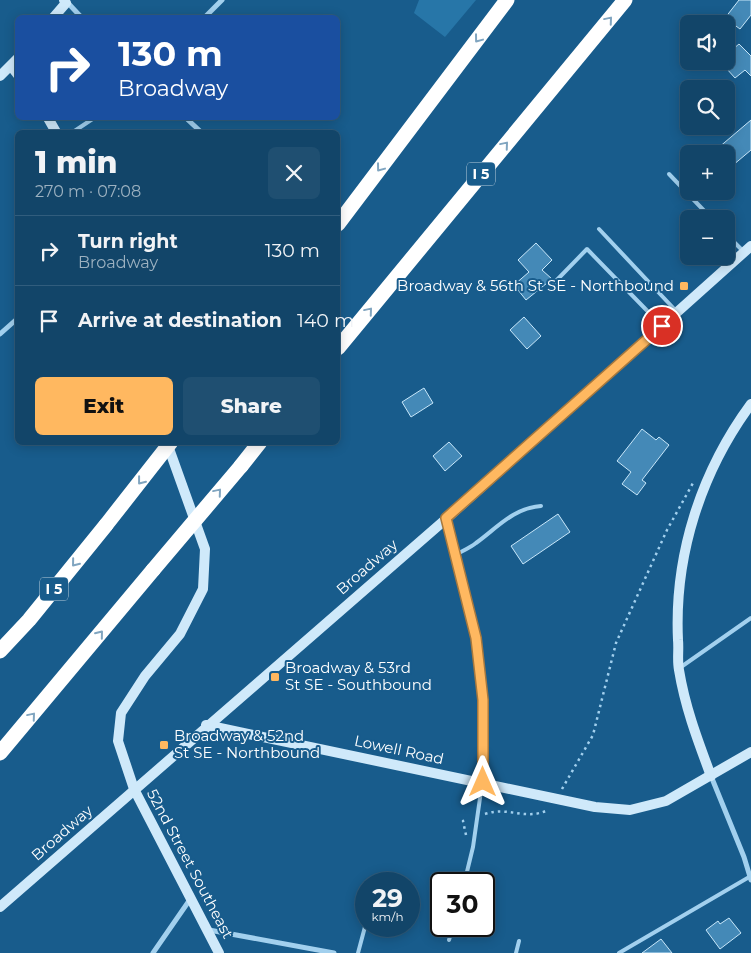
<!DOCTYPE html>
<html lang="en">
<head>
<meta charset="utf-8">
<style>
	:root { --surface:#124569; --page:#1f4f71; --text:#f1f3f6; --muted:#9cb1c0; --line:#315d7d; --accent:#ffb860 }
	body { margin:0; font-family:Montserrat,sans-serif; background:var(--page); color:var(--text); height:100vh; display:flex; flex-direction:column; font-size:19px; white-space:nowrap }
	* { box-sizing:border-box; margin:0 }
	p { font-size:16px; color:var(--muted) }
	.icon { flex:none; width:28px; height:28px; fill:none; stroke:currentColor; stroke-width:2; stroke-linecap:round; stroke-linejoin:round }
	.map { position:relative; flex:1; overflow:hidden }
	.sheet { position:absolute; left:15px; top:130px; width:325px; height:315px; display:flex; flex-direction:column; background:var(--surface); border-radius:8px; box-shadow:0 2px 12px #0003,0 0 0 1px var(--line) }
	.sheet>* { flex:none }
	.guide { position:absolute; left:15px; top:15px; width:325px; height:105px; border-radius:8px; box-shadow:0 2px 12px #0003,0 0 0 1px var(--line); background:#1a4fa0; color:#fff; overflow:hidden }
	.tools { position:absolute; left:680px; top:15px; display:grid; gap:10px }
	.tools a { display:grid; place-items:center; width:55px; height:55px; border-radius:8px; background:var(--surface); box-shadow:0 2px 12px #0003,0 0 0 1px var(--line); font-size:25px }
	.speed { position:absolute; left:355px; top:872px; display:flex; gap:10px; font-size:25px; font-weight:700; text-align:center }
	.speed>* { display:grid; place-content:center; width:65px; height:65px; border-radius:50%; background:var(--surface); box-shadow:0 2px 12px #0003,0 0 0 1px var(--line); line-height:1 }
	.speed small { font-size:12px; font-weight:400 }
	.speed .limit { border:2px solid #111; border-radius:8px; background:#fff; color:#111 }
	.pin { position:absolute; display:grid; place-items:center; width:42px; height:42px; color:#fff; margin:-21px; border:2px solid #fff; border-radius:50%; box-shadow:0 1px 5px #0007 }
	.me { position:absolute; width:55px; margin:-28px; rotate:0deg; stroke-linejoin:round; filter:drop-shadow(0 0 4px #0008) }
	.turn { display:flex; align-items:center; gap:18px; height:105px; padding:0 20px; font-size:22px }
	.turn .icon { width:65px; height:65px; stroke-width:2.5 }
	.turn b { display:block; font-size:35px; line-height:42px }
	.round { display:grid; place-items:center; flex:none; width:52px; height:52px; border-radius:8px; background:var(--page) }
	.headline { display:flex; align-items:center; justify-content:space-between; height:85px; padding:0 20px }
	h1 { font-size:30px; font-weight:800; line-height:38px }
	.primary-button { display:flex; gap:10px; margin-top:auto; padding:10px 20px }
	.primary-button a { flex:1; height:58px; border-radius:8px; background:var(--accent); color:#111; font-size:20px; font-weight:800; line-height:58px; text-align:center }
	.primary-button a+a { background:var(--page); color:var(--text) }
	ul { padding:0; list-style:none }
	li { display:flex; align-items:center; gap:15px; height:70px; padding:0 20px; border-top:1px solid var(--line) }
	li div { flex:1 }
	li b { display:block; font-size:19px }
	li em { font-style:normal }
	.map>svg:first-child { display:block }
</style>
</head>
<body>
<div class="map">
<svg width="751" height="953" viewBox="0 0 751 953">
	<rect width="100%" height="100%" fill="#185c8c"/>
	<!-- green -->
	<path fill="#2776a8" d="M419 0H476L445 37 414 13Z"/>
	<!-- building -->
	<g fill="#4489b7" stroke="#c8e7fa">
		<path d="M739 0H751V15L740 29 725 18Z"/>
		<path d="M739 44 751 56V76L745 70 735 78 726 68V55Z"/>
		<path d="M751 120V150L726 171V154H711Z"/>
		<path d="M536 243 552 260 542 270 552 279 526 300 514 285 529 272 518 260Z"/>
		<path d="M524 317 541 336 527 349 510 330Z"/>
		<path d="M424 388 433 403 411 417 402 402Z"/>
		<path d="M642 429 656 440 659 437 669 445 642 480 646 483 637 495 622 484 631 472 617 461Z"/>
		<path d="M449 442 462 456 445 471 433 456Z"/>
		<path d="M558 514 570 532 523 564 511 546Z"/>
		<path d="M729 918 741 933 720 949 706 930 718 921 720 924Z"/>
		<path d="M661 939 672 953H642Z"/>
	</g>
	<g fill="none" stroke-linecap="round" stroke-linejoin="round">
		<!-- path -->
		<g stroke="#a2d0ee" stroke-width="2.5" stroke-dasharray="2.5 4" stroke-linecap="butt">
			<path d="M562 789 593 735 616 643 667 530 693 483"/>
			<path d="M485 814C509 806 525 821 548 810"/>
			<path d="M466 835 463 821 468 820"/>
		</g>
		<!-- lane -->
		<g stroke="#a2d0ee" stroke-width="4">
			<path d="M73 132 94 118"/>
			<path d="M669 174 712 219"/>
			<path d="M599 229 677 312"/>
			<path d="M726 234 744 252"/>
			<path d="M552 285 587 249 662 326"/>
			<path d="M455 555C462 551 470 548 476 543 497 528 513 508 541 506"/>
			<path d="M681 667 751 618"/>
			<path d="M464 884 473 847 482 784"/>
			<path d="M449 940 453 926"/>
			<path d="M358 953 366 923"/>
			<path d="M516 953 519 941"/>
			<path d="M619 953 751 876"/>
		</g>
		<!-- street -->
		<g stroke="#a2d0ee" stroke-width="5">
			<path d="M67 2 82 18"/>
			<path d="M204 18 222 0"/>
			<path d="M186 118 201 132"/>
			<path d="M0 334 18 318"/>
			<path d="M446 519 476 639 483 700V782"/>
			<path d="M711 776 744 857 751 880"/>
			<path d="M209 930 334 953"/>
			<path d="M153 953 191 898"/>
		</g>
		<!-- secondary -->
		<g stroke="#cfe9fa" stroke-width="10">
			<path d="M53 18 66 3 64 0"/>
			<path d="M11 66 18 75"/>
			<path d="M0 76 18 58"/>
			<path d="M48 118 56 132"/>
			<path d="M167 443 205 549 203 589 180 634 145 676 121 713 118 741 134 789 219 953"/>
			<path d="M206 725 595 807 630 810 666 801 751 752"/>
			<path d="M711 776C698 741 685 707 679 670 677 660 679 650 678 640 674 555 701 472 751 404"/>
			<path d="M0 907 446 519 751 246"/>
		</g>
		<!-- highway -->
		<g stroke="#fff" stroke-width="15">
			<path d="M338 224 507 0"/>
			<path d="M338 348 625 0"/>
			<path d="M241 466 260 442"/>
			<path d="M0 651 29 620 106 525"/>
			<path d="M0 753 153 570"/>
		</g>
		<!-- highway-bridge -->
		<g stroke="#fff" stroke-width="15">
			<path d="M106 525 171 442"/>
			<path d="M153 570 241 466"/>
		</g>
	</g>
	<!-- one-way arrows -->
	<defs><path id="oneway-chevron" d="M-2-3.5L2.5 0L-2 3.5" fill="none" stroke-width="1.6" stroke-linecap="round" stroke-linejoin="round" transform="scale(1.25)"/></defs>
	<g stroke="#80a5c0">
		<use href="#oneway-chevron" transform="translate(609 20) rotate(-50)"/>
		<use href="#oneway-chevron" transform="translate(478 39) rotate(127)"/>
		<use href="#oneway-chevron" transform="translate(505 145) rotate(-50)"/>
		<use href="#oneway-chevron" transform="translate(380 168) rotate(127)"/>
		<use href="#oneway-chevron" transform="translate(369 311) rotate(-50)"/>
		<use href="#oneway-chevron" transform="translate(141 481) rotate(128)"/>
		<use href="#oneway-chevron" transform="translate(218 492) rotate(-50)"/>
		<use href="#oneway-chevron" transform="translate(75 563) rotate(129)"/>
		<use href="#oneway-chevron" transform="translate(100 634) rotate(-51)"/>
		<use href="#oneway-chevron" transform="translate(32 716) rotate(-50)"/>
	</g>
	<g fill="none" stroke-linecap="round" stroke-linejoin="round">
		<defs>
			<path id="route" d="M483 782V700L476 638 446 518 662 326"/>
		</defs>
		<!-- route casing -->
		<use href="#route" stroke="#a6783e" stroke-width="12"/>
		<!-- route -->
		<use href="#route" stroke="#ffb860" stroke-width="9"/>
	</g>
	<!-- markers -->
	<g fill="#ffb860" stroke="#185c8c" stroke-width="2">
		<rect x="679" y="281" width="10" height="10" rx="2.5"/>
		<rect x="270" y="672" width="10" height="10" rx="2.5"/>
		<rect x="159" y="740" width="10" height="10" rx="2.5"/>
	</g>
	<g text-anchor="middle" stroke-width="4" stroke-linejoin="round" paint-order="stroke">
		<!-- shield labels -->
		<g fill="#185c8c" stroke="#bacedc" stroke-width="1">
			<rect x="467" y="162.5" width="28" height="23" rx="4"/>
			<rect x="40" y="577.5" width="28" height="23" rx="4"/>
		</g>
		<g font-size="14" font-weight="bold" fill="#fff">
			<text x="481" y="179">I 5</text>
			<text x="54" y="594">I 5</text>
		</g>
		<!-- poi labels -->
		<g font-size="15" fill="#fff" stroke="#185c8c" text-anchor="start">
			<text x="674" y="291" text-anchor="end">Broadway &amp; 56th St SE - Northbound</text>
			<text x="285" y="673">Broadway &amp; 53rd<tspan x="285" dy="17">St SE - Southbound</tspan></text>
			<text x="174" y="741">Broadway &amp; 52nd<tspan x="174" dy="17">St SE - Northbound</tspan></text>
		</g>
		<!-- street labels -->
		<g font-size="15" fill="#fff" stroke="#185c8c">
			<text transform="translate(367 567) rotate(-41)" y="5">Broadway</text>
			<text transform="translate(399 750) rotate(12)" y="5">Lowell Road</text>
			<text transform="translate(62 833) rotate(-41)" y="5">Broadway</text>
			<text transform="translate(190 864) rotate(62)" y="5">52nd Street Southeast</text>
		</g>
	</g>
</svg>
<div class="tools">
<a><svg class="icon" aria-label="sound" viewBox="0 0 24 24"><path d="M4 9h4l5-4v14l-5-4H4zM17 9q2 3 0 6"/></svg></a>
<a><svg class="icon" aria-label="search" viewBox="0 0 24 24"><circle cx="10" cy="10" r="6"/><path d="M15 15l6 6"/></svg></a>
<a>+</a>
<a>−</a>
</div>
<div class="speed"><div>29<small>km/h</small></div><div class="limit">30</div></div>
<div class="pin" style="left:662px;top:326px;background:#d93025"><svg class="icon" aria-label="arrive" viewBox="0 0 24 24"><path d="M6 21V4h12l-3 4 3 4H6"/></svg></div>
<svg class="me" style="left:483px;top:782px" viewBox="-20 -20 40 40"><path d="M0-17L14 15 0 8-14 15z" fill="#ffb860" stroke="#fff" stroke-width="4"/></svg>
<div class="guide">
<div class="turn"><svg class="icon" aria-label="right" viewBox="0 0 24 24"><path d="M7 20v-9h11M14 6l5 5-5 5"/></svg><div><b>130 m</b>Broadway</div></div>
</div>
<section class="sheet">
<div class="headline"><div><h1>1 min</h1><p>270 m · 07:08</p></div><a class="round"><svg class="icon" aria-label="close" viewBox="0 0 24 24"><path d="M6 6l12 12M18 6L6 18"/></svg></a></div>
<ul>
<li><svg class="icon" aria-label="right" viewBox="0 0 24 24"><path d="M7 20v-9h11M14 6l5 5-5 5"/></svg><div><b>Turn right</b><p>Broadway</p></div><em>130 m</em></li>
<li><svg class="icon" aria-label="arrive" viewBox="0 0 24 24"><path d="M6 21V4h12l-3 4 3 4H6"/></svg><div><b>Arrive at destination</b></div><em>140 m</em></li>
</ul>
<div class="primary-button"><a>Exit</a><a>Share</a></div>
</section>
</div>
</body>
</html>
